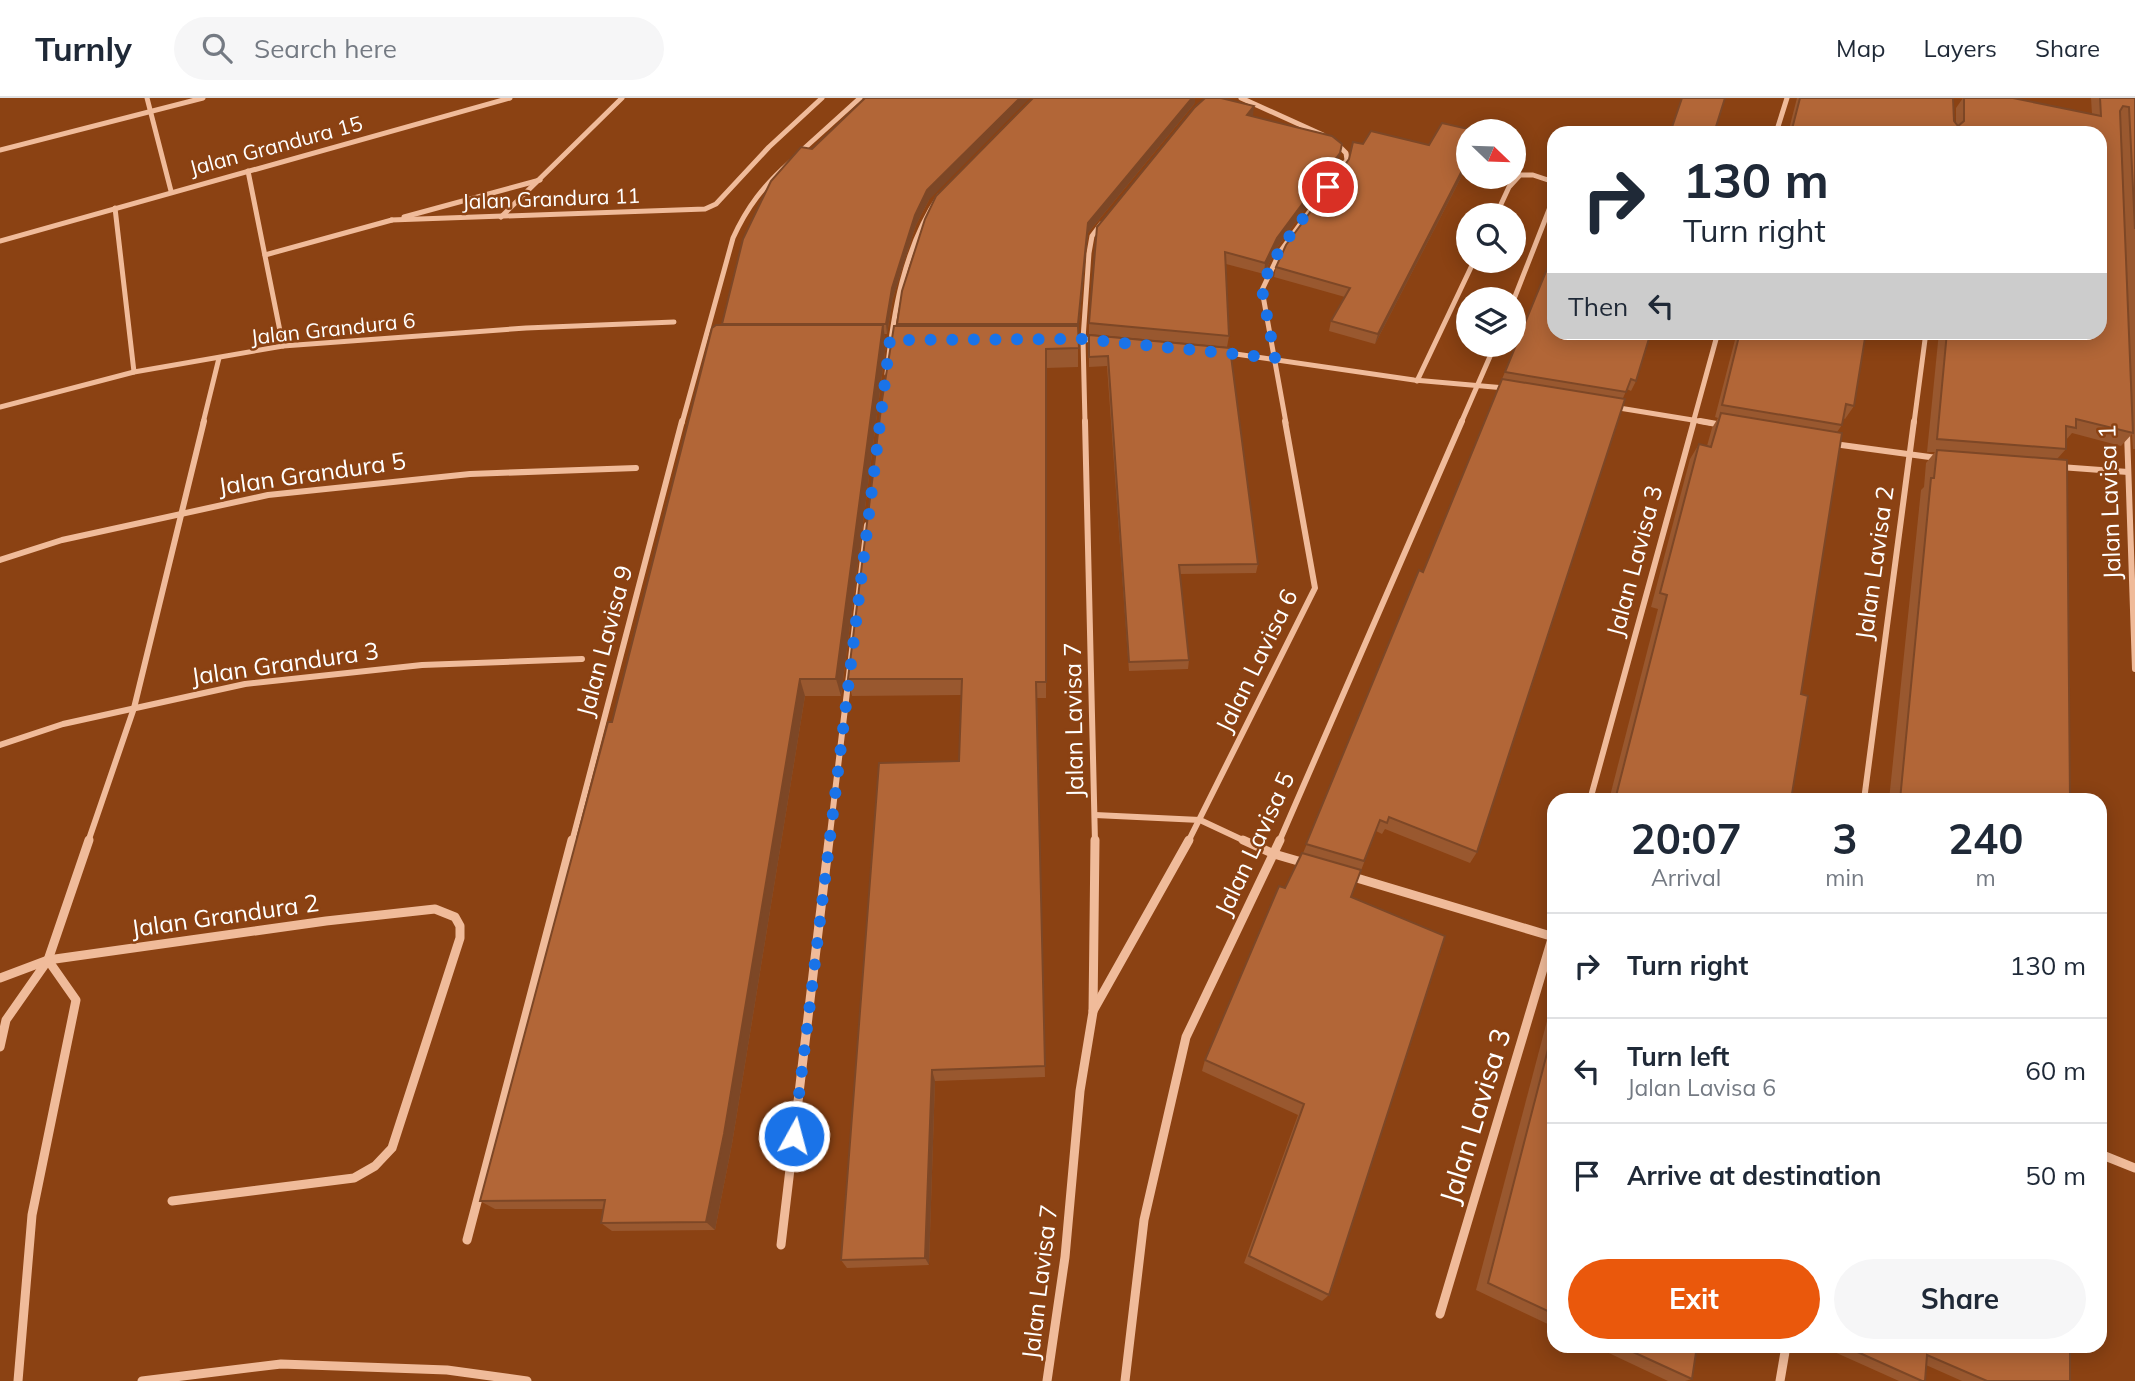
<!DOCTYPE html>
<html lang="en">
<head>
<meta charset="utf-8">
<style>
	:root { --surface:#fff; --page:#f6f6f7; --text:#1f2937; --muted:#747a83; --line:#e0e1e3; --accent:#ea580c }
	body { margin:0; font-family:Mulish,sans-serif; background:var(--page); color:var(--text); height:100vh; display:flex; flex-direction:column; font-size:26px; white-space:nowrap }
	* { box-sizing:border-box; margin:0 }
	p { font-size:23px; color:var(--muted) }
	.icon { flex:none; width:38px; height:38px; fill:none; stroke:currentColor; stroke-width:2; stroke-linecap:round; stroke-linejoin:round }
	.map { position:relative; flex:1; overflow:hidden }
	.side { position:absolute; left:1547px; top:695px; width:560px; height:560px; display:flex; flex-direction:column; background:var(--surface); border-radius:21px; box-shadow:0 4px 18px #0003 }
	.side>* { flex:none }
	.top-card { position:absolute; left:1547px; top:28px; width:560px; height:214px; border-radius:21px; box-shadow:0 4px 18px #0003; background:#fff; color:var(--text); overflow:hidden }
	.needle { width:46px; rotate:113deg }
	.fabs { position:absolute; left:1456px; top:21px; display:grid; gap:14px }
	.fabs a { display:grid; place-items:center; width:70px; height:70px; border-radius:50%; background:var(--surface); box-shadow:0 4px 18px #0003; font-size:35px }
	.pin { position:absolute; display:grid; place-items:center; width:60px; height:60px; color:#fff; margin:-30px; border:4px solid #fff; border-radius:50%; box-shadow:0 2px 7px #0007 }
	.me { position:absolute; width:77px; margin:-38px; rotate:7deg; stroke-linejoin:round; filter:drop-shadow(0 0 5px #0008) }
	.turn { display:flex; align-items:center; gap:24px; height:147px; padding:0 21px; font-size:32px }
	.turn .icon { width:91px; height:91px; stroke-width:2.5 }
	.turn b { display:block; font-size:49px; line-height:60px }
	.then { display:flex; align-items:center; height:66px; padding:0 21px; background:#0003; gap:14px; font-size:26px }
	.eta { display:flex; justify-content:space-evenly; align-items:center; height:119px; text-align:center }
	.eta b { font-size:42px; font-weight:700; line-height:49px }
	.cta { display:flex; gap:14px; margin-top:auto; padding:14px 21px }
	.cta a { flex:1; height:80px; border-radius:42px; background:var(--accent); color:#fff; font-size:28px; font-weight:700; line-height:80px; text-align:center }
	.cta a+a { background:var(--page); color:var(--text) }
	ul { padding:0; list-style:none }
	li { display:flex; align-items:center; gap:21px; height:105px; padding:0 21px; border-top:2px solid var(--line) }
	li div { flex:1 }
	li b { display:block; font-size:26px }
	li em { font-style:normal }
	header { display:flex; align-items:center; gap:42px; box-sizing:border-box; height:98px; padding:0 35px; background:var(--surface); border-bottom:2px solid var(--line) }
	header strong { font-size:33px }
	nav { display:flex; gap:38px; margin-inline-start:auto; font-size:24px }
	.search { width:490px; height:63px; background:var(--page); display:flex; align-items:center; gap:18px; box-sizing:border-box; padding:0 24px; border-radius:38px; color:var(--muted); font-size:26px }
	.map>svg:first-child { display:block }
</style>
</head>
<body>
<header>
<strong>Turnly</strong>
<div class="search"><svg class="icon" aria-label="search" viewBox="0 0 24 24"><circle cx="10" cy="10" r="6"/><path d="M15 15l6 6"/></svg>Search here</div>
<nav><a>Map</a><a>Layers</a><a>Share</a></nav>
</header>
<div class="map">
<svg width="2135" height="1283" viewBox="0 0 2135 1283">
	<rect width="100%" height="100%" fill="#8b4213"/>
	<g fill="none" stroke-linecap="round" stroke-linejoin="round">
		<!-- street-far2 -->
		<g stroke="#f0bb9a" stroke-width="5">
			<path d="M147 0 171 93"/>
			<path d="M1241 0 1323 37"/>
			<path d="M1776 35 1787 0"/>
			<path d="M0 52 203 0"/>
			<path d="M798 56 860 0"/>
			<path d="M248 73 283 248"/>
			<path d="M115 110 134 274"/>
			<path d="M1496 117 1509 89 1520 77H1533L1554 84"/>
			<path d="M404 119 540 82"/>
			<path d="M501 119 622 0"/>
			<path d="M391 122 705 111 716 106 769 49 822 0"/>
			<path d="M0 143 510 0"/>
			<path d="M265 157 392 122"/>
			<path d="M1514 201 1554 99"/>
			<path d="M1069 241 1095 242"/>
			<path d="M1222 254 1414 282 1505 290"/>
			<path d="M887 276C893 215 904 150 939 98"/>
			<path d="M1417 283 1474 163"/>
			<path d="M0 309 134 274 283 248 526 230 674 224"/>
			<path d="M1613 309 1711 325"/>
			<path d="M203 325 219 260"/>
			<path d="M682 325 733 140C747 109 764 87 790 64"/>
			<path d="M1085 325 1083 241 1089 155 1092 138 1101 126"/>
			<path d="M1286 325 1262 192 1280 154 1347 62 1346 55 1336 45"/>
			<path d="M1461 325 1495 247"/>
			<path d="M1693 325 1718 234"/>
			<path d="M1914 325 1926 234"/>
		</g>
		<!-- street-far1 -->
		<g stroke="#f0bb9a" stroke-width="6">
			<path d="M1085 323 1095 744"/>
			<path d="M1700 323 1722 327"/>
			<path d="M2127 334 2135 571"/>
			<path d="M1834 346 1937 360"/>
			<path d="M2060 369 2128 374"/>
			<path d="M0 462 62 442 268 397 470 376 636 370"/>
			<path d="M0 647 63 626 245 586 422 567 582 561"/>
			<path d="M1590 702 1694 323"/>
			<path d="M1864 702 1914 323"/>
			<path d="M1095 717 1200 722 1247 744"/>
			<path d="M88 744 134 610 204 323"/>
			<path d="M572 744 682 323"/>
			<path d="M829 744 867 427"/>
			<path d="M1188 744 1315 490 1285 323"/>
			<path d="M1279 744 1462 323"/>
		</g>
		<!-- street -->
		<g stroke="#f0bb9a" stroke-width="9">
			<path d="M1243 742 1274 756 1305 765"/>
			<path d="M1350 778 1554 839"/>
			<path d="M0 880 48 862 326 823 435 811 455 819 460 828V840L392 1050 375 1068 354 1080 172 1103"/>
			<path d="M1093 913 1189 742"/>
			<path d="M0 949 6 922 48 862 89 742"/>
			<path d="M2100 1056 2135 1070"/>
			<path d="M467 1142 572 742"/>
			<path d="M781 1147 829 742"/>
			<path d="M1440 1216 1554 834"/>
			<path d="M18 1283 32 1117 76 902 48 862"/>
			<path d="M142 1283 281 1266 447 1272 527 1283"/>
			<path d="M1047 1283 1065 1159 1080 993 1093 914 1095 742"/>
			<path d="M1125 1283 1144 1122 1186 939 1280 742"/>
			<path d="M1780 1283 1786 1248"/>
		</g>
	</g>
	<!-- wall -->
	<g fill="#99582f">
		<path d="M1797 0H1953L1954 23 1956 26V10L1963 0H2013L2092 16 2091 0H2135V351H2133L2132 336 2121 348 2072 335 2066 342V351L2057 361 2070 702H1889L1921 392 1924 389 1926 365 1935 354H1927L1939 234H2100V35H1788Z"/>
		<path d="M1195 5 1088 135 1078 235V269L1046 270V600H1037L1045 979 935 983 929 1167 847 1170 841 1162 959 663 961 597 852 598 848 581 897 226Z"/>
		<path d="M1252 18 1338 66 1276 151 1264 176 1226 166 1229 238 1227 249 1089 236V225Z"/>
		<path d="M1468 33V66L1375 246 1329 233 1331 223 1345 199 1274 179 1276 169 1363 46 1429 47Z"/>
		<path d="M812 51 929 102 916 127 893 200 887 236H884L886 246 841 598H805L732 1046 715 1132 612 1133 601 1125 603 1111H495L480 1103 722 227V226Z"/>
		<path d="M1554 154 1636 283 1631 293 1627 291 1623 300 1477 754 1470 765 1385 731 1382 736 1376 733 1351 799 1329 1197 1322 1203 1244 1165 1298 1017 1202 973 1205 962 1303 755 1423 474Z"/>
		<path d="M1737 234H1866L1854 308 1845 321 1843 320 1842 327 1837 334 1801 596 1791 702H1609L1658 511 1651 509 1690 361 1699 346 1707 348 1712 330 1718 320 1715 319Z"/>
		<path d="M1089 237 1230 250 1258 466 1256 475 1180 476 1189 562 1188 571 1129 573 1107 268 1089 269Z"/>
		<path d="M1554 902V1229L1476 1192 1552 904Z"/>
		<path d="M1594 1248H1697L1692 1281 1685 1283H1668Z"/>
		<path d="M1821 1248H2070V1283H1962L1926 1267 1925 1283H1899Z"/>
	</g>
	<!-- shaded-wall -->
	<g fill="#7d4726">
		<path d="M1020 0H1030L929 102 916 127 893 200 887 236 886 226 892 190 915 117 927 92Z"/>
		<path d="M1192 0H1195V5L1088 135 1078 236 1088 125Z"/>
		<path d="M1254 8 1253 18 1247 17Z"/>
		<path d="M1342 46 1338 66 1276 151 1264 176 1265 165 1277 140Z"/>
		<path d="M1468 61V66L1375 246 1378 236Z"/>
		<path d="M883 227 886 246 841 598 836 581Z"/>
		<path d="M800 581 805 598 732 1046 715 1132 706 1124Z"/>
		<path d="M932 972 935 983 929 1167 925 1160Z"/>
	</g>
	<!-- building -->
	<g fill="#b26637" stroke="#7d4726" stroke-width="2">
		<path d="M865 0H1020L927 92 915 117 892 190 886 226H722L743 141 771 83 801 49 812 51Z"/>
		<path d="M1033 0H1192L1088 125 1078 226H897L902 193 925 121 936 98Z"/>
		<path d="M1205 0H1221L1254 8 1247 17 1332 38 1342 46 1340 55 1277 140 1265 165 1225 154 1229 238 1089 225 1097 129 1194 10Z"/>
		<path d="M1682 0H1725L1714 35H1670Z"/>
		<path d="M1800 0H1953L1954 23 1958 28 1964 23V0H2013L2101 18 2100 0H2135V131L2129 9 2123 8 2120 13 2133 335 2076 321V330L2066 328V351L1937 341 1947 234H2100V35H1791Z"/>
		<path d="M1442 25 1477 33H1468V61L1378 236 1331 223 1350 190 1276 169 1286 147 1349 61 1353 44 1363 46 1371 33 1429 47Z"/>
		<path d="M1554 154V234H1651L1636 283 1631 281 1626 294 1505 274Z"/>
		<path d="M716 227H883L836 581H800L724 1036 706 1124 601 1125 605 1102 480 1103 608 624H612L712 230Z"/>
		<path d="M894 228H1078L1079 250 1046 251V584H1036L1045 968 932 972 925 1160 841 1162 879 665 959 663 962 581H848L882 302Z"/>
		<path d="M1740 234H1866L1854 308 1846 306 1842 327 1722 307Z"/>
		<path d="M1089 237 1230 250 1258 466 1179 467 1189 562 1129 564 1108 258 1089 259Z"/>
		<path d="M1502 281 1625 301 1477 754 1389 719 1387 725 1380 722 1364 763 1306 746 1419 472 1423 474Z"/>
		<path d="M1721 315 1842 335 1801 596 1808 598 1791 702H1615L1667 497 1660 495 1699 346 1711 349Z"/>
		<path d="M1937 352 2067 362 2070 702H1900L1931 380H1934Z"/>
		<path d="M1302 755 1361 772 1351 799 1445 838 1329 1197 1249 1158 1304 1006 1205 962 1279 788 1285 790Z"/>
		<path d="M1554 928V1216L1488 1185Z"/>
		<path d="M1620 1248H1697L1692 1281Z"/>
		<path d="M1844 1248H2070V1283H1987L1927 1257 1925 1283H1922Z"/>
	</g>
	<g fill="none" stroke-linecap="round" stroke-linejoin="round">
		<!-- route -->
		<path stroke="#1a73e8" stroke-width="12" stroke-dasharray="0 21.6" d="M794 1038 890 242 1083 241 1275 260 1262 192C1271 154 1305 120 1328 89"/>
	</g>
	<g text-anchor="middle" stroke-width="5" stroke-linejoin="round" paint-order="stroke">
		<!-- far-street labels -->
		<g font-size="21" fill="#fff" stroke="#8b4213">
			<text transform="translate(276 48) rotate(-15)" y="7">Jalan Grandura 15</text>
			<text transform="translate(551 101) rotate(-2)" y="7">Jalan Grandura 11</text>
			<text transform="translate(333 231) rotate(-6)" y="7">Jalan Grandura 6</text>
		</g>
		<!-- street labels -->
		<g font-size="24" fill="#fff" stroke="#8b4213">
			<text transform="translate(312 376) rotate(-8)" y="8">Jalan Grandura 5</text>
			<text transform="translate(2110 404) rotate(-92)" y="8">Jalan Lavisa 1</text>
			<text transform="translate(1635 463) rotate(-75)" y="8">Jalan Lavisa 3</text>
			<text transform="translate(1875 465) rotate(-82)" y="8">Jalan Lavisa 2</text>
			<text transform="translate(605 543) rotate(-75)" y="8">Jalan Lavisa 9</text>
			<text transform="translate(1257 563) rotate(-64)" y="8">Jalan Lavisa 6</text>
			<text transform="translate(285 566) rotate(-8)" y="8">Jalan Grandura 3</text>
			<text transform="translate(1074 622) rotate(-91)" y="8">Jalan Lavisa 7</text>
			<text transform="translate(1255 746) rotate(-65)" y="8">Jalan Lavisa 5</text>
			<text transform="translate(225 818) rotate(-8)" y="8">Jalan Grandura 2</text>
			<text transform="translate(1040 1184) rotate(-83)" y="8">Jalan Lavisa 7</text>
		</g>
		<!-- near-street labels -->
		<g font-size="28" fill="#fff" stroke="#8b4213">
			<text transform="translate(1475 1018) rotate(-73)" y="10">Jalan Lavisa 3</text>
		</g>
	</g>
</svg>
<div class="fabs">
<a><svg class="needle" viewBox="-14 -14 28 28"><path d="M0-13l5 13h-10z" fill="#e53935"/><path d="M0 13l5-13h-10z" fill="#747a83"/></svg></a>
<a><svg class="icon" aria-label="search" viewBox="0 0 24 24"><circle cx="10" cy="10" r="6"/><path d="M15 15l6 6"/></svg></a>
<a><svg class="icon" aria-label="layers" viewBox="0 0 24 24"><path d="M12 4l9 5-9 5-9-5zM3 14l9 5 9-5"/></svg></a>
</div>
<div class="pin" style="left:1328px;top:89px;background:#d93025"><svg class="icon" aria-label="arrive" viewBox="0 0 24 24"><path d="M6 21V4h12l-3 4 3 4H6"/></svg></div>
<svg class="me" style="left:794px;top:1038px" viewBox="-20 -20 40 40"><circle r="17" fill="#1a73e8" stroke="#fff" stroke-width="3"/><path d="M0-11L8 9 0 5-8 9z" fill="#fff"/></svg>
<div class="top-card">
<div class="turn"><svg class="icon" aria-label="right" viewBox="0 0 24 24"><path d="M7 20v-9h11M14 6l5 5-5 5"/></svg><div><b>130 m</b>Turn right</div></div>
<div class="then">Then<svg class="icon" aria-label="left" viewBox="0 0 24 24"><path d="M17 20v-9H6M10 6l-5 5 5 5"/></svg></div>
</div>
<section class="side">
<div class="eta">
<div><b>20:07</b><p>Arrival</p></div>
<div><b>3</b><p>min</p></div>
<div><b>240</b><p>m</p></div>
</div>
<ul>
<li><svg class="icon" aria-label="right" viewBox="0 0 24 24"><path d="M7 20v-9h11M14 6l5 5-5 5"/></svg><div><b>Turn right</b></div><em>130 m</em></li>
<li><svg class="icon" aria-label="left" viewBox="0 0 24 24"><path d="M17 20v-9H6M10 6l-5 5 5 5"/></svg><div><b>Turn left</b><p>Jalan Lavisa 6</p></div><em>60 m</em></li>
<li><svg class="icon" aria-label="arrive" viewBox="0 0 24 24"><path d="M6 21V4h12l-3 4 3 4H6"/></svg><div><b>Arrive at destination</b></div><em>50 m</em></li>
</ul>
<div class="cta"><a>Exit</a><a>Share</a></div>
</section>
</div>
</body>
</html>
